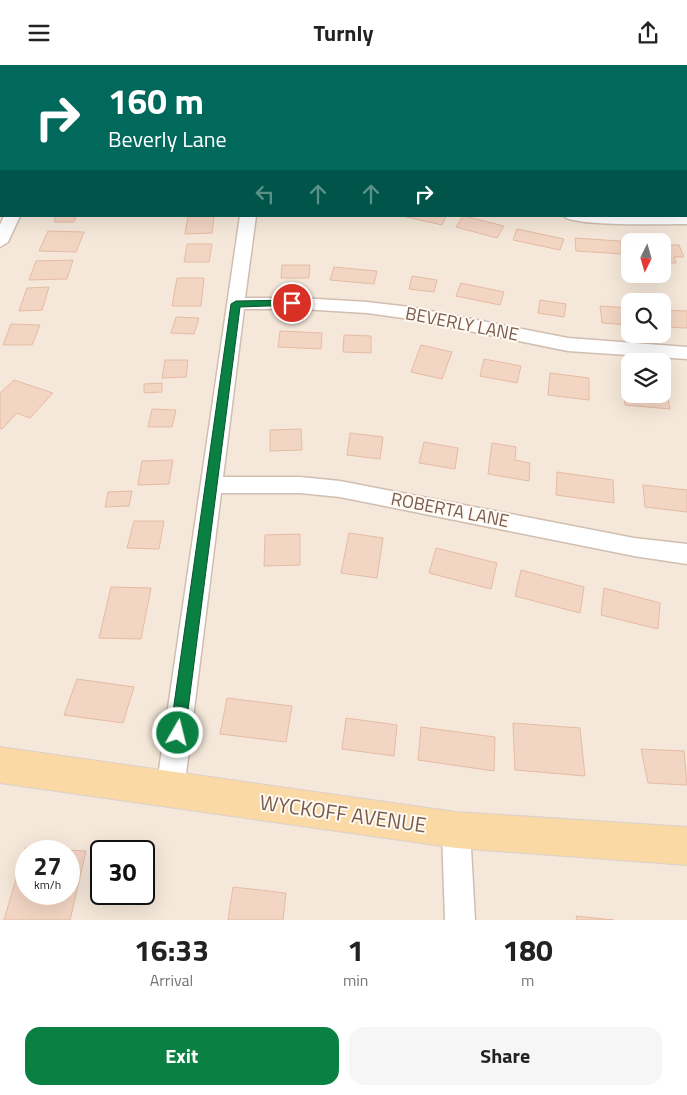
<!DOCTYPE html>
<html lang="en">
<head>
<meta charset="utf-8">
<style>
	:root { --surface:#fff; --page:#f6f6f6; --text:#222; --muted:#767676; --accent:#0b8043 }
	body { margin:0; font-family:"Titillium Web",sans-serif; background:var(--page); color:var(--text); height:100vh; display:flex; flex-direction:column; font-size:19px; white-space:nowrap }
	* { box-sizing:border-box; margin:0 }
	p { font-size:16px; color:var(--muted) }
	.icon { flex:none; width:28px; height:28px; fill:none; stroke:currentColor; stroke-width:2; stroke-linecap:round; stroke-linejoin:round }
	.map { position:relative; height:855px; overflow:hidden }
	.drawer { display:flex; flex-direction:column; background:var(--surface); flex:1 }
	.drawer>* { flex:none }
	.hud { position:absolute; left:0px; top:0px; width:688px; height:152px; box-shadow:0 5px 20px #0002; background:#00695c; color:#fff; overflow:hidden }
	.needle { width:32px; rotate:185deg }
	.fabs { position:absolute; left:621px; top:168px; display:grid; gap:10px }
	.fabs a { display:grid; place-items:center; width:50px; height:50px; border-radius:10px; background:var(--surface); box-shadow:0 5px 20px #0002; font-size:25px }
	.speed { position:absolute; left:15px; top:775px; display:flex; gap:10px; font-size:25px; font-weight:700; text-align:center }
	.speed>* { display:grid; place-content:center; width:65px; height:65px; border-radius:50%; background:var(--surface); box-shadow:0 5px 20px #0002; line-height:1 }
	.speed small { font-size:12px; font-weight:400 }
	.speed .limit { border:2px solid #111; border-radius:8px; background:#fff; color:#111 }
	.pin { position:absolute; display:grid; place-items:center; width:42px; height:42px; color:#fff; margin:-21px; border:2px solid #fff; border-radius:50%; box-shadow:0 1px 5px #0007 }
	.me { position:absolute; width:55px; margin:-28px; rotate:8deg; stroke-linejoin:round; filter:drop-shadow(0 0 4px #0008) }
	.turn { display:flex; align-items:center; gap:18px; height:105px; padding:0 25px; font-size:22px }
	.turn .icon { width:65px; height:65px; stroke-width:2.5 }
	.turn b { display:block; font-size:35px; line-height:42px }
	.lanes { display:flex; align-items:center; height:48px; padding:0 25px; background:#0003; justify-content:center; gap:25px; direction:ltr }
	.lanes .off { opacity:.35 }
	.eta { display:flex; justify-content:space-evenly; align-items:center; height:85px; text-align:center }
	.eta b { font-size:30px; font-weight:700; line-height:35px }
	.action { display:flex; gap:10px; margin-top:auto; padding:10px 25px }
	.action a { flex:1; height:58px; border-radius:15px; background:var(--accent); color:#fff; font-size:20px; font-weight:700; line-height:58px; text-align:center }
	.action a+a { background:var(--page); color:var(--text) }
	header { display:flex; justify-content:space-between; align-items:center; height:65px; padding:0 25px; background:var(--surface); font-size:22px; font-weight:700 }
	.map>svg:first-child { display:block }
</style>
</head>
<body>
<header><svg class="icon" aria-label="menu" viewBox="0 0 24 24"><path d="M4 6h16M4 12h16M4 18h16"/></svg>Turnly<svg class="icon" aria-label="share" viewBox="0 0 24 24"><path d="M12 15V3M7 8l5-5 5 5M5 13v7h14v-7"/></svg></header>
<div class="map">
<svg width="687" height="855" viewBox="0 0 687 855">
	<rect width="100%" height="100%" fill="#fdf6ec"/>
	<!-- residential -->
	<path fill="#f5e8da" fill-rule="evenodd" d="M0 0H687V855H0ZM1 1H686V151H1ZM630 176H662V209H630ZM630 236H662V269H630ZM630 296H662V329H630ZM26 786H69V829H26ZM101 786H144V829H101Z"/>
	<!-- building -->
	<g fill="#f3d5c3" stroke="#e6bba3" fill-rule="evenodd">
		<path d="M56 151H76L74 157H54Z"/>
		<path d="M188 151H214L212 168 185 169Z"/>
		<path d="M402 151H446L442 160Z"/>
		<path d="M463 151H464L504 161 497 173 456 162Z"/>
		<path d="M517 164 564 174 560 185 513 175Z"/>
		<path d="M48 166 84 167 76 187 39 186Z"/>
		<path d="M575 173 620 176 623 189 576 186Z"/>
		<path d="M187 179H212L209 197H184Z"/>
		<path d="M662 180H679L684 192H674L676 198H662Z"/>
		<path d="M73 195 67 214 29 215 36 196Z"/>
		<path d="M282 200H310L309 213H281Z"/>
		<path d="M334 202 377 206 374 219 330 215Z"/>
		<path d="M412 211 437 215 434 227 409 224Z"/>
		<path d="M177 213H204L201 241H172Z"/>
		<path d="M461 218 504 227 500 240 456 231Z"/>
		<path d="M49 222 42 245 19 246 27 223Z"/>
		<path d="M540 235 566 239 564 252 538 248Z"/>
		<path d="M600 241 630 243V260L602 258Z"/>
		<path d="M662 245 687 246V263L662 262Z"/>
		<path d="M176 252 199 253 194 269 171 268Z"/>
		<path d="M11 259 40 260 32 280H3Z"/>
		<path d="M280 266 322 268 321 284 278 282Z"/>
		<path d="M344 270 371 271V288L343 287Z"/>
		<path d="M421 280 452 287 442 314 411 307Z"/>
		<path d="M484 294 521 301 517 318 480 311Z"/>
		<path d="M165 295H188L186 312 162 313Z"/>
		<path d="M550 308 589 313V335L548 330Z"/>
		<path d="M14 315 53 328 30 353 17 348 2 364 0 363V328Z"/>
		<path d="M162 318V327L144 328V319Z"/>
		<path d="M622 318 630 319V329H662V322H666L670 344 625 340Z"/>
		<path d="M152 344 176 345 172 362H148Z"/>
		<path d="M301 364 302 385 270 386V365Z"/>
		<path d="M350 368 383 372 380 394 347 390Z"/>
		<path d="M424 377 458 383 455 404 419 398Z"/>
		<path d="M492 378 516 382 515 395 530 398 529 416 488 409Z"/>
		<path d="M173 395 169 419 138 420 142 396Z"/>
		<path d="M557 407 613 415 614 438 556 430Z"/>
		<path d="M643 420 687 425V447L645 442Z"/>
		<path d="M132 426 129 441 105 442 108 427Z"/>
		<path d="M134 456H164L159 484 127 483Z"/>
		<path d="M349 468 383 473 377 513 341 508Z"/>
		<path d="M300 469V500L264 501 265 470Z"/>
		<path d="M436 483 497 498 491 524 429 508Z"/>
		<path d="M521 505 584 522 580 548 515 531Z"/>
		<path d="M111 522 151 523 141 574 99 573Z"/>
		<path d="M604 523 660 538 658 564 601 550Z"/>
		<path d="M77 614 134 622 123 658 64 650Z"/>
		<path d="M227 633 292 641 286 677 220 669Z"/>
		<path d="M346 653 397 660 394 691 342 684Z"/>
		<path d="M513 658 580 663 585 711 515 705Z"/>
		<path d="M421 662 495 672 494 706 418 695Z"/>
		<path d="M641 684 684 686 687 720 648 718Z"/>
		<path d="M25 783 86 786 70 855H4ZM26 786H69V829H26Z"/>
		<path d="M233 822 286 828 283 855H228Z"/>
		<path d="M576 851 614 855H577Z"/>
	</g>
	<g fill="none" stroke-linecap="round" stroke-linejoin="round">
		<defs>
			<g id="street">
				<rect x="77" y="0" width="12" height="1"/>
				<rect x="264" y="0" width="12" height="1"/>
				<rect x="595" y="0" width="12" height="1"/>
				<rect x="0" y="73" width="1" height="8"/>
				<rect x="686" y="80" width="1" height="8"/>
				<path d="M687 149V159C669 159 573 162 564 151H686Z"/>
				<path d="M4 151H20L8 177 0 182V160Z"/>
				<path d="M240 151H256L245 233H301L367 237 410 242 568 273 687 282V294L568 286 410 254 367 248 301 244H244L223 412H300L340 416 634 473 687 479V499L634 491 340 432 300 428H221L184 725 180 735 170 739 160 735 156 725Z"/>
				<path d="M456 751 466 755 470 765 475 855H445L442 765 446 755Z"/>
			</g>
			<path id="primary" d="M0 682 456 747 687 762V800L456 783 0 718Z"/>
		</defs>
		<!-- street casing -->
		<use href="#street" stroke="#d1beb0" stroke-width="3"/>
		<!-- primary casing -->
		<use href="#primary" stroke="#dad1cd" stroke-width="2"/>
		<!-- street -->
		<use href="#street" fill="#fff" fill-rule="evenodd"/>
		<!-- primary -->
		<use href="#primary" fill="#fbd9a5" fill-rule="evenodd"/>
	</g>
	<!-- route -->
	<path fill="#0b8043" stroke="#07532c" d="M292 235 296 238 295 240 240 242 185 668 182 673 178 675 173 673 170 668 231 239 236 236Z"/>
	<g text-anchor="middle" stroke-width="4" stroke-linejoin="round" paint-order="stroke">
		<!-- street labels -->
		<g font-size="18" fill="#7a5c4d" stroke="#fffaf3">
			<text transform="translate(462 259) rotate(11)" y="6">BEVERLY LANE</text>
			<text transform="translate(450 445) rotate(11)" y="6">ROBERTA LANE</text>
		</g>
		<!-- near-street labels -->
		<g font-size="21" fill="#7a5c4d" stroke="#fffaf3">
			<text transform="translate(343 749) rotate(8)" y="7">WYCKOFF AVENUE</text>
		</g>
	</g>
</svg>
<div class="fabs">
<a><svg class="needle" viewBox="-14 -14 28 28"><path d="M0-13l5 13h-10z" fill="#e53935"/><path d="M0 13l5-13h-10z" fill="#767676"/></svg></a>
<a><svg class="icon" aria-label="search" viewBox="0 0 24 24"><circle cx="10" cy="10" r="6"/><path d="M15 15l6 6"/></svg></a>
<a><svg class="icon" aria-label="layers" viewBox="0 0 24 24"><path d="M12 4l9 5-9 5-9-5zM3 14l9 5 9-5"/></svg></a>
</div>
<div class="speed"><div>27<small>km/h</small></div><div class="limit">30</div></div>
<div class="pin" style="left:292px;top:238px;background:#d93025"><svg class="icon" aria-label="arrive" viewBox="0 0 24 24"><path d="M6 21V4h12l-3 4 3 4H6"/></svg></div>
<svg class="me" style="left:178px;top:668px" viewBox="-20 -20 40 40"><circle r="17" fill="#0b8043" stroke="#fff" stroke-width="3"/><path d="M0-11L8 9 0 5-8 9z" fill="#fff"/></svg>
<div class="hud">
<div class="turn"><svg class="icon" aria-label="right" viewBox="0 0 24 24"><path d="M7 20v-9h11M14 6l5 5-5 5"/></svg><div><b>160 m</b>Beverly Lane</div></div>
<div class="lanes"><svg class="icon off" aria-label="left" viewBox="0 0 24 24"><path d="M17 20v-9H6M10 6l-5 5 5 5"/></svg><svg class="icon off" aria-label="ahead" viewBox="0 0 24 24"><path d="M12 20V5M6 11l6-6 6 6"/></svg><svg class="icon off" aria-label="ahead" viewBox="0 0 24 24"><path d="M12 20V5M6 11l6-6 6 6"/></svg><svg class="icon" aria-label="right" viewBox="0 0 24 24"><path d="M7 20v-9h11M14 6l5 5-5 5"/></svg></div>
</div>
</div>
<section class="drawer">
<div class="eta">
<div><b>16:33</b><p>Arrival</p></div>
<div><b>1</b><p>min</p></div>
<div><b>180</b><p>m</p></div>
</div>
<div class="action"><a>Exit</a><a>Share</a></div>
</section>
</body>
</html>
